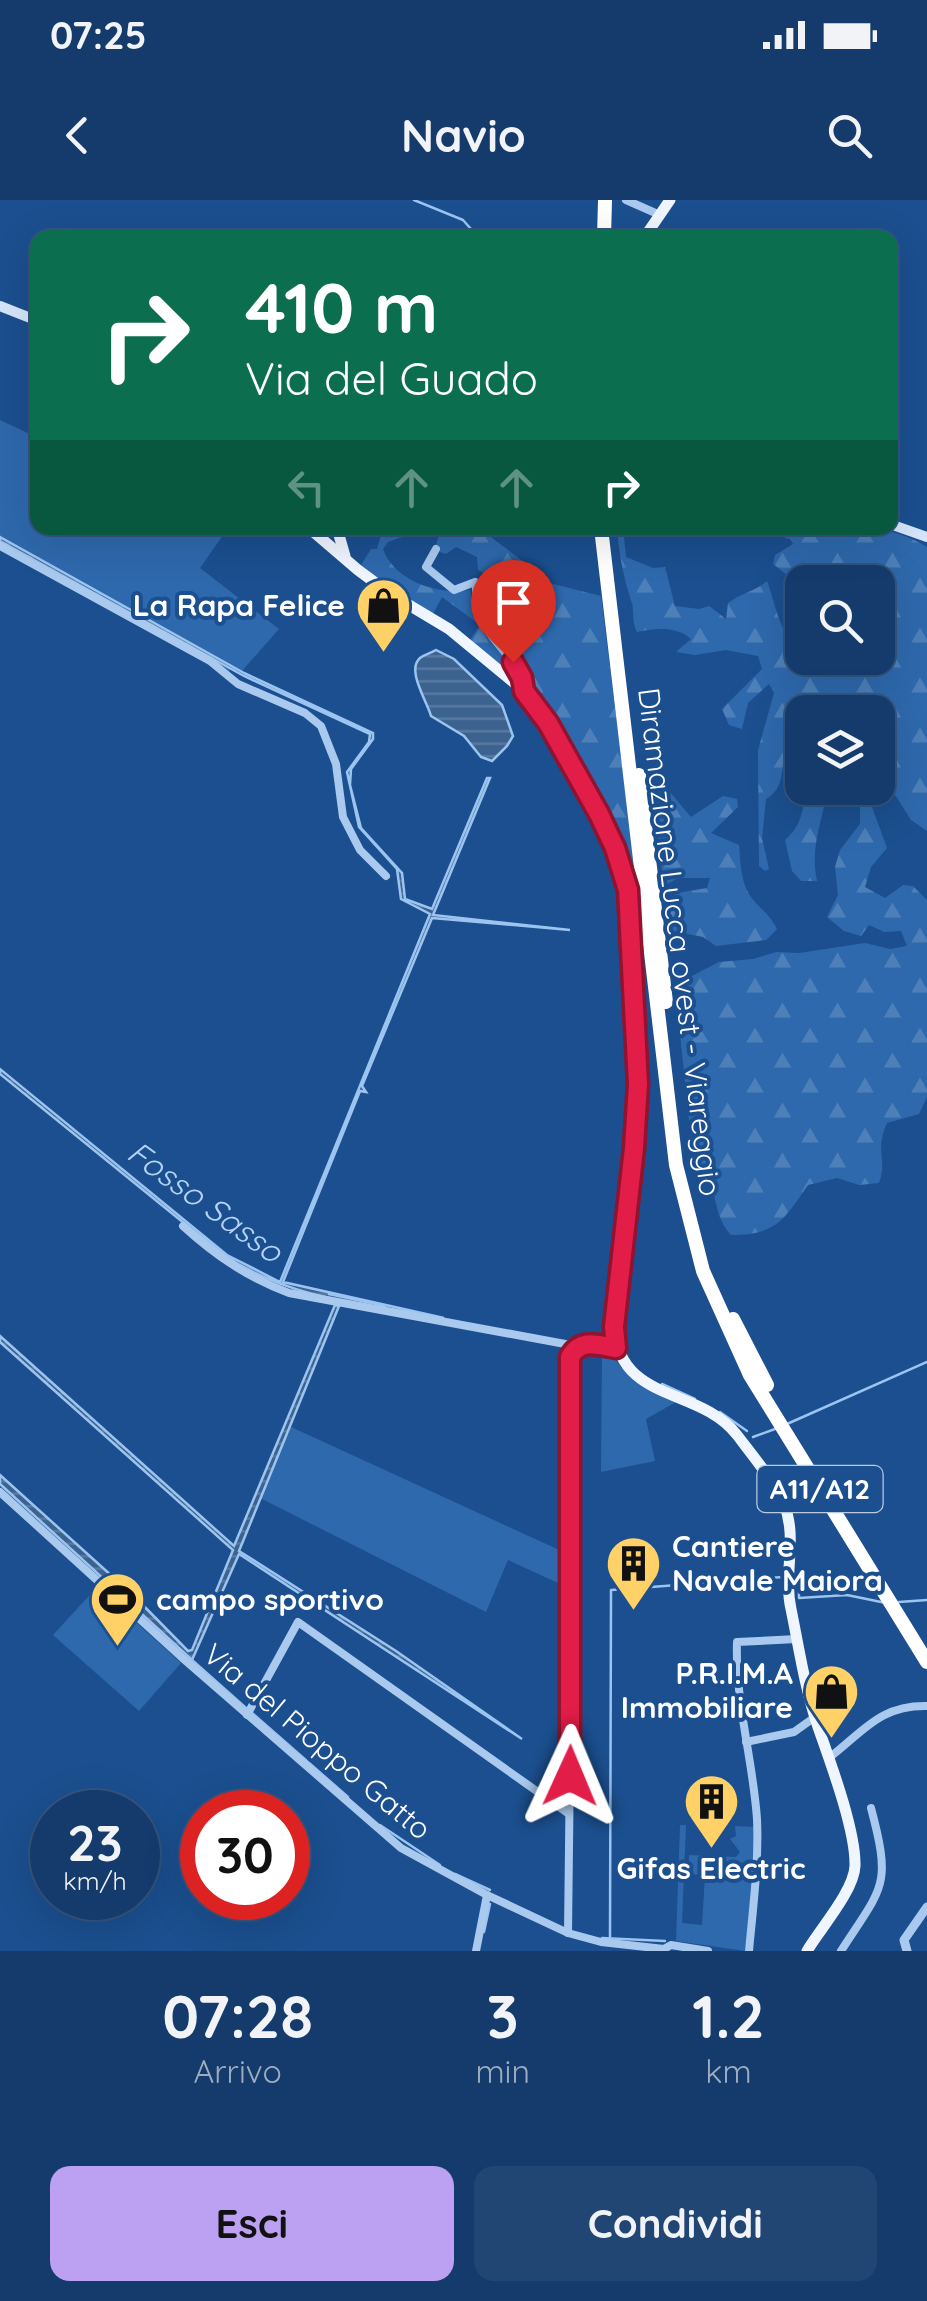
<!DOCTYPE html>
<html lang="it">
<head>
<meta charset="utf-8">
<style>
	:root { --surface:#143b6b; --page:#214673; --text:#f1f3f6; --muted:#9dadc1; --line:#33557e; --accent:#bca0f2 }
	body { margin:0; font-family:Quicksand,sans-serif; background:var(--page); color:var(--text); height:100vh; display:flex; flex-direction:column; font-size:38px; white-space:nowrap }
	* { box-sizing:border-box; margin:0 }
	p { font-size:32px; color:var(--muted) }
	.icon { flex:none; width:55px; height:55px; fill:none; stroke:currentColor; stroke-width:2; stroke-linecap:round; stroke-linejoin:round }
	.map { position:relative; height:1751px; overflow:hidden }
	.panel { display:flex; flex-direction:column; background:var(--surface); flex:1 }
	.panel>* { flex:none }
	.guide { position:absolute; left:30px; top:30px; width:868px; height:305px; border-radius:20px; box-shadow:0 10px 40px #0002,0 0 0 2px var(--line); background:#0b6e4f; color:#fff; overflow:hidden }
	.controls { position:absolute; left:785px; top:365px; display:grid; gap:20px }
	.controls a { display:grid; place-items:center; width:110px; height:110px; border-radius:20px; background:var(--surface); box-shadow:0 10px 40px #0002,0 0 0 2px var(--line); font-size:50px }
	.speed { position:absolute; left:30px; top:1590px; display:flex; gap:20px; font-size:50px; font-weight:700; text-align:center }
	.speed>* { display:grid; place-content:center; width:130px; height:130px; border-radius:50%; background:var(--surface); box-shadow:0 10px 40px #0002,0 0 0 2px var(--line); line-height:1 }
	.speed small { font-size:25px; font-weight:400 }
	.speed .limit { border:15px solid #d22; background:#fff; color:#111 }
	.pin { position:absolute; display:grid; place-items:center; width:85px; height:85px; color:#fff; margin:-102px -42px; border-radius:50% 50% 50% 0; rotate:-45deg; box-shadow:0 0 10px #0007 }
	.pin .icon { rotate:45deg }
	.me { position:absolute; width:110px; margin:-55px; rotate:1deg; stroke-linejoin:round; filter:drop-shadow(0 0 8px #0008) }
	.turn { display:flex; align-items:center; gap:35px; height:210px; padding:0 50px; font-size:45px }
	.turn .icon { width:130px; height:130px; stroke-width:2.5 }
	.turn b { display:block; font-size:70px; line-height:85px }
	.lanes { display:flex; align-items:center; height:95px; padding:0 50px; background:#0003; justify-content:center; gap:50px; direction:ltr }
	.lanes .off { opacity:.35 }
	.eta { display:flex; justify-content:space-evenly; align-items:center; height:170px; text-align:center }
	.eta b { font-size:60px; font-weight:800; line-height:70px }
	.cta { display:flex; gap:20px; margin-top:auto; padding:20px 50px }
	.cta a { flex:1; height:115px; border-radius:20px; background:var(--accent); color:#111; font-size:40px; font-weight:800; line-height:115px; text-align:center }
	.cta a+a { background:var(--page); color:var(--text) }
	.status { display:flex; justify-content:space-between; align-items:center; height:70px; padding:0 50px; background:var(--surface); direction:ltr }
	.status svg { height:28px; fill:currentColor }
	header { display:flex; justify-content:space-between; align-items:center; height:130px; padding:0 50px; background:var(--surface); font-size:45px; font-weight:800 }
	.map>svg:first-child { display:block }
</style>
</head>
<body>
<div class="status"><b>07:25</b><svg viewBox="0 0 49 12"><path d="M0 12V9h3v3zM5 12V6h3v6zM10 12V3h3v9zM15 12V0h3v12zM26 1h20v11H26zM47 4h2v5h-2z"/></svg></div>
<header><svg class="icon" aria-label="back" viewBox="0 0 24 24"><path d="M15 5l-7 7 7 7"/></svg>Navio<svg class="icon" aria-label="search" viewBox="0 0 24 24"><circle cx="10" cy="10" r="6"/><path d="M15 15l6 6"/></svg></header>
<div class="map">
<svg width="927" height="1751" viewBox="0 0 927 1751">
	<defs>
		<pattern id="forest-firs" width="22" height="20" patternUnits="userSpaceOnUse" patternTransform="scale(2.5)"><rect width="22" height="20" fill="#2e69ad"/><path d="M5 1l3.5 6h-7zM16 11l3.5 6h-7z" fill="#4d80b9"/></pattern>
		<pattern id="water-rules" width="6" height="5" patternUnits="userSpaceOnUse" patternTransform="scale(2.5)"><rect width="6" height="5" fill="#3c6290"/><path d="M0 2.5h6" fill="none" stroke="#597aa1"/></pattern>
	</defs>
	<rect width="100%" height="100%" fill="#1b4f8f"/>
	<!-- green -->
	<g fill="#2e69ad">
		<path d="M0 220 34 236 37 231 38 328H228L200 368 279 429 242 471 230 466 229 476 210 462 0 348Z"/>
		<path d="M602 1149H610C623 1180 649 1187 678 1201L646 1219 655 1261 601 1272Z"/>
		<path d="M289 1226 570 1355 571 1389 508 1360 486 1412 260 1298Z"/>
		<path d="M97 1387 181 1463 139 1511 53 1435Z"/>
		<path d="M680 1625H686L682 1723 702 1725 705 1675 688 1674 689 1655 736 1657 740 1652 730 1639 736 1636 735 1626 754 1627V1668L745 1751 676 1741Z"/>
	</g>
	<!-- forest -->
	<g fill="url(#forest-firs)" fill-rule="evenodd">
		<path d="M383 328H406L402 337 388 342 383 349C394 381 440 396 470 390L472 399 491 409 494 402 513 393 511 385 478 370 477 357 456 347 446 354 440 352 436 345 440 332 436 328H479L553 384 601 396 635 666 621 669 548 523 468 443 480 425 442 397 431 418 358 370 371 349H377Z"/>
		<path d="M617 328H623L626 357 653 368 665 367 675 406 699 409 709 406 726 419 728 403C741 393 756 391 767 381 776 405 777 425 795 446L802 442 788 407 795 381 773 364 775 355 793 344 790 339 785 338V331L798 329 811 334C843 318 897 328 927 347V631L911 620 878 568V512H802V540L796 552H784C782 570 784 589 766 599L762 638 769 669 765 671 759 666 758 550 774 493 769 484 748 503 742 529 729 525 722 509 762 469 758 456 726 450 695 455 676 452 691 439C677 426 655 428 637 432 631 421 635 411 631 400 623 376 619 353 617 328ZM878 382V458H802V382Z"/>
		<path d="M663 584 691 617 723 596 737 599 738 607 711 633 739 645C741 666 740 685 755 702 764 712 771 717 777 729L766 740 716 746 703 737 673 731 667 705 677 693 707 688 710 678H678L664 686 651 585Z"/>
		<path d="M806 588H828C822 623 810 645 817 681H801L792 671 785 640C802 626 803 609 806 588Z"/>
		<path d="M869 599 887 648 871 667 865 687 885 698 903 685 913 686 927 700V897L919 914 887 923C874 952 888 958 879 983L859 985 837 978 808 985C784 1020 776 1035 731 1035 708 1010 722 981 693 958L680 834 688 778 719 762 753 759 776 752 799 753 865 743 890 749 907 746 901 731 884 732 869 725 861 736 844 731 827 717 838 695 835 667 840 650 860 624V600Z"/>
	</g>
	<!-- water -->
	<g fill="url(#water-rules)" stroke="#9cc4f0" stroke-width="2.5">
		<path d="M0 337 244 473 373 533V539L351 569 350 585 361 628 402 673 405 699 432 709 487 578H490L433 715 570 730 432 718 362 886 366 892 360 891 283 1082 444 1118C364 1104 291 1100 222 1054L0 874V869L227 1055 280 1082 430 714 401 699 397 669 359 627 347 572 369 542 370 534 244 476 0 341Z"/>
		<path d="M436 450 454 459 502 505 513 536 507 546 492 561 481 557 464 536 431 516C427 501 406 470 420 458 425 454 431 453 436 450Z"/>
		<path d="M335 1105 339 1106 239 1351 396 1451 522 1539 239 1354 192 1460 0 1284V1275L134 1396 188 1451 192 1450 233 1350 0 1142V1136L234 1346Z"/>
	</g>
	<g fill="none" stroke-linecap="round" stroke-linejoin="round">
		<!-- stream -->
		<g stroke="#9cc4f0" stroke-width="2.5">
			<path d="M414 0 463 20 479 38"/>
			<path d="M329 1094 385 1106"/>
			<path d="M588 1148 615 1152"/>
			<path d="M662 1184 695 1199"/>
			<path d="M720 1212 747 1231"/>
			<path d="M787 1224 927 1162"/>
			<path d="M753 1237 775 1229"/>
			<path d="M795 1376H799V1398L847 1395 886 1403"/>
			<path d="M899 1402 927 1400"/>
			<path d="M192 1460 246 1508"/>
			<path d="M252 1513 348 1597"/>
			<path d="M380 1625 440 1665"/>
			<path d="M455 1674 490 1690"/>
			<path d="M484 1732 490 1704"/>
			<path d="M602 1738 665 1741"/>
			<path d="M610 1738 611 1390 783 1377"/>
		</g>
		<!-- minor -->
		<g stroke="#a9c9ee" stroke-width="8">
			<path d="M626 0 660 15"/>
			<path d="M0 346 210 461 238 484 305 513 321 526 336 564 343 617 360 650 386 676"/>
			<path d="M436 349 426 367 454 390 475 382C478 392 474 403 478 413 489 441 518 458 523 488"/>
			<path d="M183 1026C216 1056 247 1077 289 1093L576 1146"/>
			<path d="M0 1292 187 1462 401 1648 487 1695 568 1733 601 1742 664 1749 671 1745 708 1751"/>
			<path d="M247 1515 298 1422 569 1614"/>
			<path d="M746 1542 794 1532 815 1517"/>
			<path d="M830 1557C864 1531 880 1505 927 1506"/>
			<path d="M568 1733 572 1390 570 1157C581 1138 596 1145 616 1148"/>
			<path d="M476 1751 487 1695"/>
			<path d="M749 1751C753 1707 759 1663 757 1619 753 1560 735 1502 737 1442L797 1439"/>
			<path d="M841 1751C883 1686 892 1687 871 1608"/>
		</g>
		<!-- tertiary -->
		<path stroke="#a9c9ee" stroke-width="9" d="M907 1751 904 1740 927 1707"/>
		<!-- secondary -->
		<g stroke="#d6e6fa" stroke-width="10">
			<path d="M0 106 38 121"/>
			<path d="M890 324 927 337"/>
		</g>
		<!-- primary -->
		<g stroke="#f0f6ff" stroke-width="11">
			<path d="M644 38 670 0"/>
			<path d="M309 328 358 370 389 393 449 429 524 491 548 523 615 648 628 690 638 884 634 948 614 1127C620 1204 699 1186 737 1235 753 1256 773 1280 784 1304 798 1338 783 1374 791 1409 799 1448 805 1489 818 1527 830 1561 856 1631 855 1666 854 1691 820 1729 807 1751"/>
			<path d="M337 328 345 356"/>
		</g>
		<!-- motorway -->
		<g stroke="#fff" stroke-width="14">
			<path d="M604 38 605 0"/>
			<path d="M601 328 676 965 703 1071 750 1175 927 1462"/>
			<path d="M639 575 666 802"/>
			<path d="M733 1119 767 1185"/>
		</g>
	</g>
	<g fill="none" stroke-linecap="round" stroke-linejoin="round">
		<defs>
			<path id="route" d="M513 462 522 478 524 491 548 523 599 614 615 648 628 690 638 884 634 948 614 1127 616 1148C596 1145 581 1138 570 1157V1576"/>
		</defs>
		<!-- route casing -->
		<use href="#route" stroke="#92132f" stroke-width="25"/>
		<!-- route -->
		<use href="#route" stroke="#e11d48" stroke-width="18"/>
	</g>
	<!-- icons -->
	<defs>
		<symbol id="shop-pin" viewBox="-11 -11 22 30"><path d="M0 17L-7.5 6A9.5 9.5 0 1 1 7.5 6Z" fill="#ffd166" stroke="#1b4f8f"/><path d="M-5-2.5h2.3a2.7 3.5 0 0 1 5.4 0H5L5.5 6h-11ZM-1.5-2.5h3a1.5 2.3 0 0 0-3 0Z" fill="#111"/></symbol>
		<symbol id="building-pin" viewBox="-11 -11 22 30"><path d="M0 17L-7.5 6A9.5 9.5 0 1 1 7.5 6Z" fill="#ffd166" stroke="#1b4f8f"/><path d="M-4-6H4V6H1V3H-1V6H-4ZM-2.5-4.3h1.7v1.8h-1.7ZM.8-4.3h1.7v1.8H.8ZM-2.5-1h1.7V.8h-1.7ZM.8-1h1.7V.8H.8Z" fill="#111"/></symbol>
		<symbol id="stadium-pin" viewBox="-11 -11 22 30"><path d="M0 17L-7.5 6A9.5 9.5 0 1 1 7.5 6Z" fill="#ffd166" stroke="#1b4f8f"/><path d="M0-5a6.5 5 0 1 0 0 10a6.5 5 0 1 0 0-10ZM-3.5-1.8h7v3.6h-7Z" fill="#111"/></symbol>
	</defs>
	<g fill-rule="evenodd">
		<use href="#shop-pin" x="352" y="374" width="63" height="86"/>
		<use href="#building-pin" x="602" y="1332" width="63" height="86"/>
		<use href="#stadium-pin" x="86" y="1368" width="63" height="86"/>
		<use href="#shop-pin" x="800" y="1460" width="63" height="86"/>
		<use href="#building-pin" x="680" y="1570" width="63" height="86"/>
	</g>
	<g text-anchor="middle" stroke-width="8" stroke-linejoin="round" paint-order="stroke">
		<!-- shield labels -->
		<rect fill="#1b4f8f" stroke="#bbcadd" stroke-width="2.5" x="757.5" y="1266" width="125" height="46" rx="8"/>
		<g font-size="28" font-weight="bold" fill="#fff">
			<text x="820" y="1299">A11/A12</text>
		</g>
		<!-- poi labels -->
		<g font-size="30" font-weight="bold" fill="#fff" stroke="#1b4f8f" text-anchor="end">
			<text x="345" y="416">La Rapa Felice</text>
			<text x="672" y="1357" text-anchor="start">Cantiere<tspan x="672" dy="34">Navale Maiora</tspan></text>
			<text x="156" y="1410" text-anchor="start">campo sportivo</text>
			<text x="793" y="1484">P.R.I.M.A<tspan x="793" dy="34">Immobiliare</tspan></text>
			<text x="711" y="1679" text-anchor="middle">Gifas Electric</text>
		</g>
		<!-- street labels -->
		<g font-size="30" fill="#fff" stroke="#1b4f8f">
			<text transform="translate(679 742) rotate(83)" y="10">Diramazione Lucca ovest - Viareggio</text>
			<text transform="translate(317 1542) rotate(40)" y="10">Via del Pioppo Gatto</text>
		</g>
		<!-- water labels -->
		<g font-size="32" font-style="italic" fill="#b5d3f5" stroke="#1b4f8f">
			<text transform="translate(205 1002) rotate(36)" y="11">Fosso Sasso</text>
		</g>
	</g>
</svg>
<div class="controls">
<a><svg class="icon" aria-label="search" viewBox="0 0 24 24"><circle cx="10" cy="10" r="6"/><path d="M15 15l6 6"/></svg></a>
<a><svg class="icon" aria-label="layers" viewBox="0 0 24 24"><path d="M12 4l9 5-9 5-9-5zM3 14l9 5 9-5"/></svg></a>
</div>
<div class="speed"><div>23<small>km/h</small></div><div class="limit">30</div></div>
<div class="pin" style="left:513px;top:462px;background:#d93025"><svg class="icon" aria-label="arrive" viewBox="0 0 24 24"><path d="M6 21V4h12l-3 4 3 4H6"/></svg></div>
<svg class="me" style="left:570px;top:1576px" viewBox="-20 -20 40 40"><path d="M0-17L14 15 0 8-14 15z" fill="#e11d48" stroke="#fff" stroke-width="4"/></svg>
<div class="guide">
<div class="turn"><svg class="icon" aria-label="right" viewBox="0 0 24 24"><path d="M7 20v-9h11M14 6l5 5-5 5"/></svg><div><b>410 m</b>Via del Guado</div></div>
<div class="lanes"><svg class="icon off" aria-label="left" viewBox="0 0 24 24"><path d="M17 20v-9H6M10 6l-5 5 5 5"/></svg><svg class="icon off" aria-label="ahead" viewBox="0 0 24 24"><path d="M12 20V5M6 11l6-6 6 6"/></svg><svg class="icon off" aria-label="ahead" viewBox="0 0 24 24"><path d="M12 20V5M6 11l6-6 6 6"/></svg><svg class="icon" aria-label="right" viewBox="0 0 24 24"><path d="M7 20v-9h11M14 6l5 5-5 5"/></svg></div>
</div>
</div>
<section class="panel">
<div class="eta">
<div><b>07:28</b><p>Arrivo</p></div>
<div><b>3</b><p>min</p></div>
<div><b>1.2</b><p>km</p></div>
</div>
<div class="cta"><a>Esci</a><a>Condividi</a></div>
</section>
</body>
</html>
